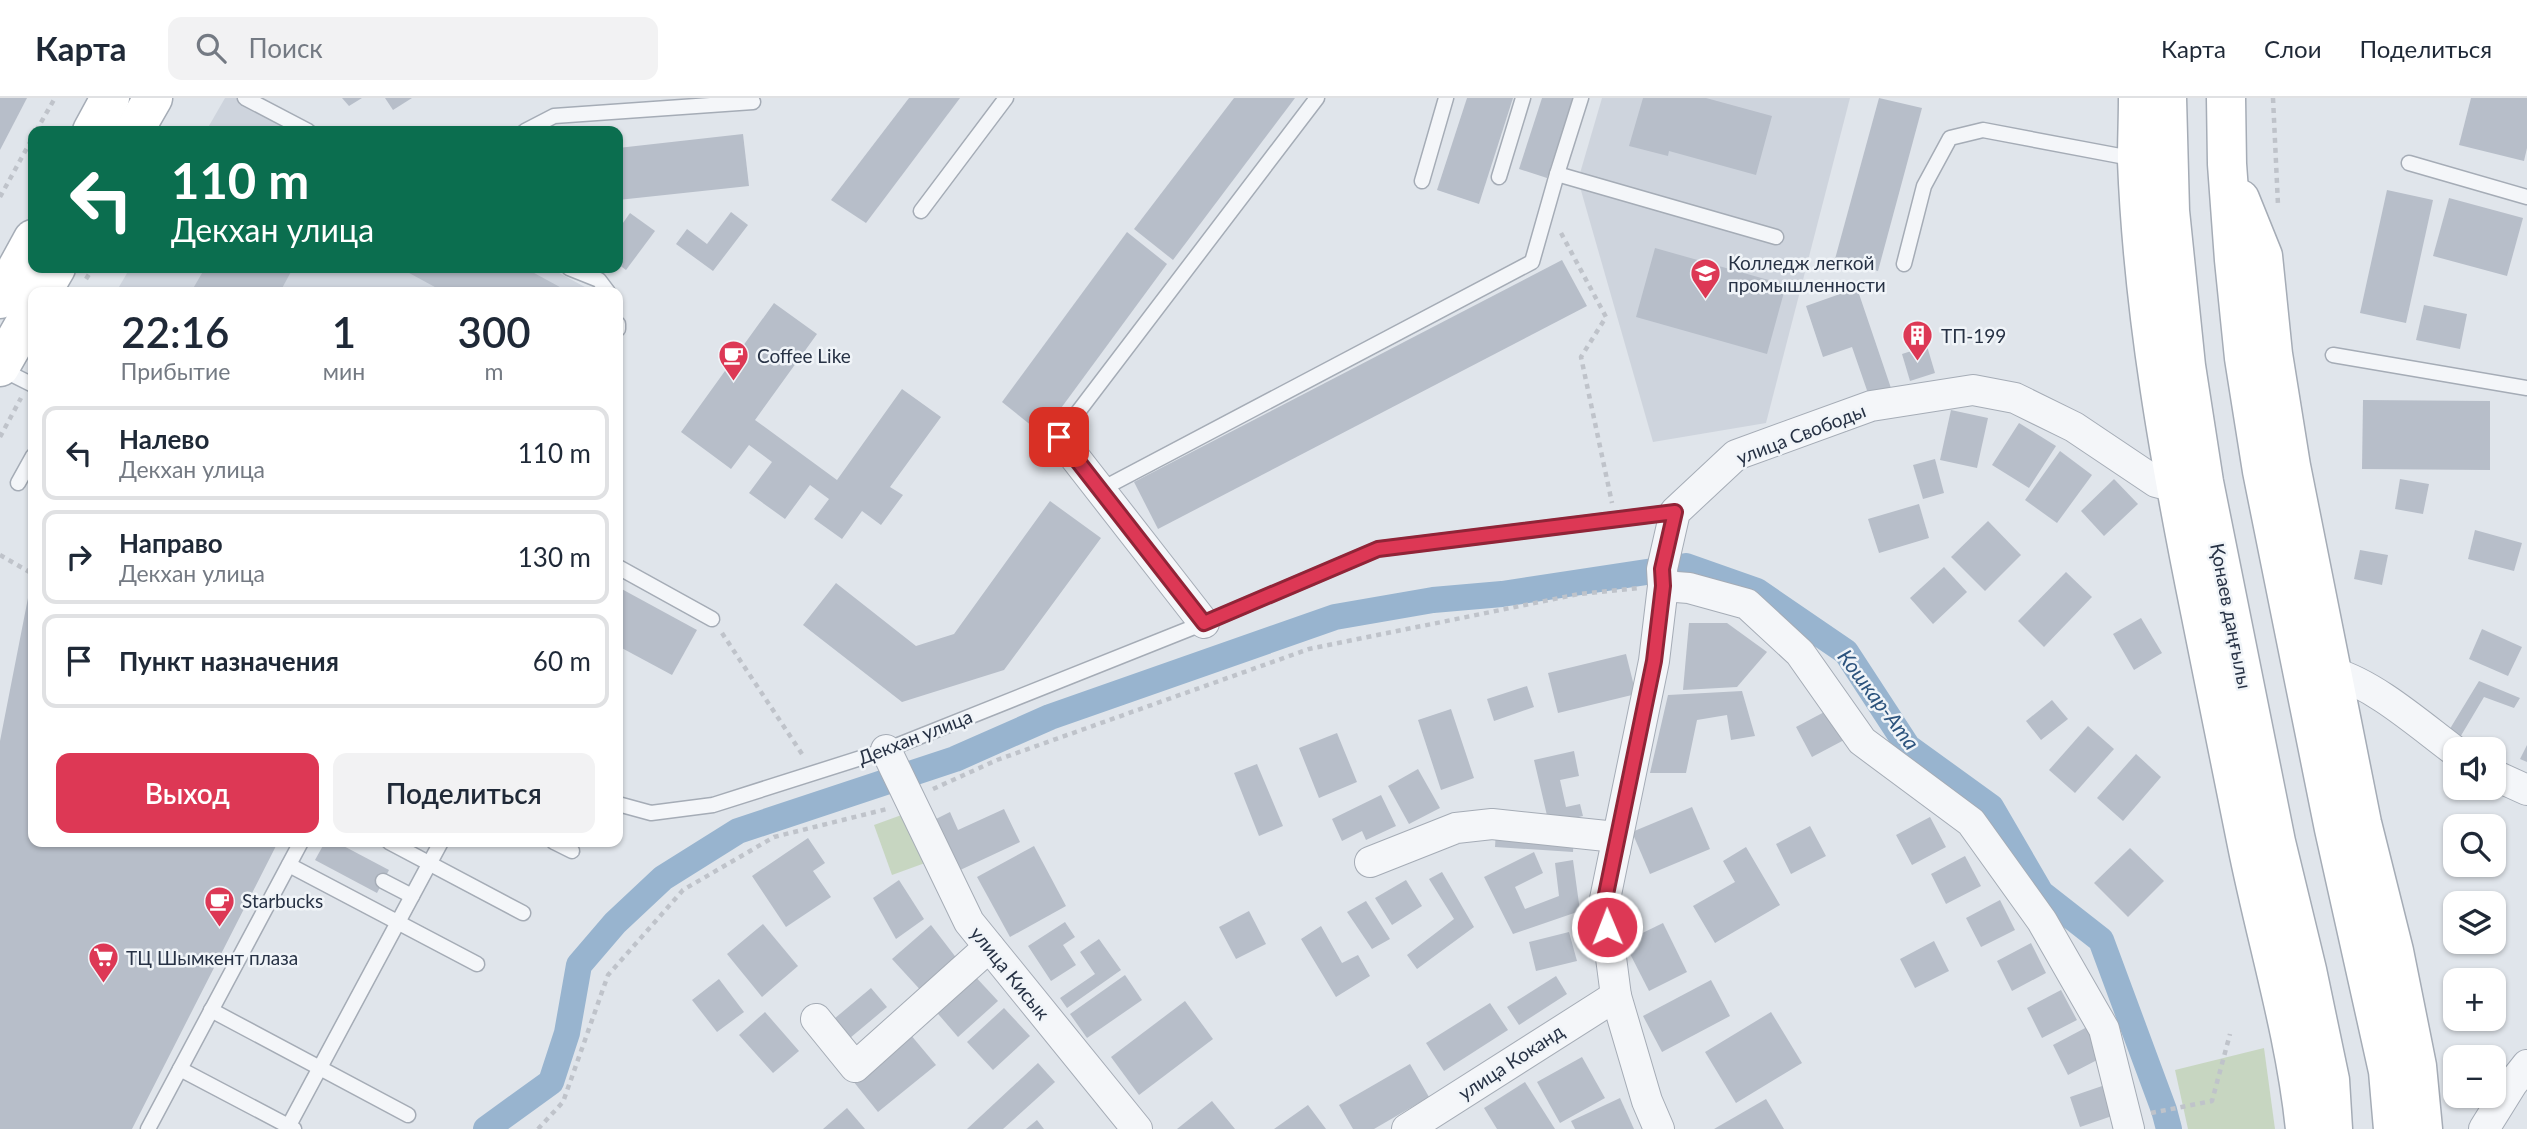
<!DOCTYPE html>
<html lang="ru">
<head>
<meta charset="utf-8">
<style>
	:root { --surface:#fff; --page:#f2f2f3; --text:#1f2937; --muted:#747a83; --line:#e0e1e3; --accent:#dd3855 }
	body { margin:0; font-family:Lato,sans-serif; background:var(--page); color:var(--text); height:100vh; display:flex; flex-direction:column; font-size:26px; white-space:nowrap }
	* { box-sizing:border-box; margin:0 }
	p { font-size:23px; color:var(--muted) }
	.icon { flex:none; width:38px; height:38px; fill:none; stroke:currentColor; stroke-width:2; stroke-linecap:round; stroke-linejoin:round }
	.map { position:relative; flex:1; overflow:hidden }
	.panel { position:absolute; left:28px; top:189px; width:595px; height:560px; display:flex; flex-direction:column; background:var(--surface); border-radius:14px; box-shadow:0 2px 5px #0004 }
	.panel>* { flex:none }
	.banner { position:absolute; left:28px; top:28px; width:595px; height:147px; border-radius:14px; box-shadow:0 2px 5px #0004; background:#0b6e4f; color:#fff; overflow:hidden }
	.buttons { position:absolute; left:2443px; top:639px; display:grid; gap:14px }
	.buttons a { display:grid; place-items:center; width:63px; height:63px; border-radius:14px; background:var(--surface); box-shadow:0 2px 5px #0004; font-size:35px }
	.pin { position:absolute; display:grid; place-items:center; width:60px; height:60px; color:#fff; margin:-30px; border-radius:14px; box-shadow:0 4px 10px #0006 }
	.me { position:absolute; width:77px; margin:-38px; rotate:359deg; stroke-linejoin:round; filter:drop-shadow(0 0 5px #0008) }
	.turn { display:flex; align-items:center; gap:24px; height:147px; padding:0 28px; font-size:32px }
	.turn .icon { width:91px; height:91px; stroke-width:2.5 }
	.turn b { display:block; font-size:49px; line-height:60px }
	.eta { display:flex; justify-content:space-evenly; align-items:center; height:119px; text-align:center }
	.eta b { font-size:42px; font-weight:600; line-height:49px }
	.primary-button { display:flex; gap:14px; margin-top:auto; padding:14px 28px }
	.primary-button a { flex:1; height:80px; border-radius:14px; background:var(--accent); color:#fff; font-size:28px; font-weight:600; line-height:80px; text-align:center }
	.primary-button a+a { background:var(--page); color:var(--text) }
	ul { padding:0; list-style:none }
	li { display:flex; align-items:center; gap:21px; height:94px; margin:0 14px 10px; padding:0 14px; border:4px solid var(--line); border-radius:14px }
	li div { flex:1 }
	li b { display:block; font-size:26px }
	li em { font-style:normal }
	header { display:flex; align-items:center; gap:42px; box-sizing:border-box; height:98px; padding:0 35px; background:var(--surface); border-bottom:2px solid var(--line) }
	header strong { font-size:33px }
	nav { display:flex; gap:38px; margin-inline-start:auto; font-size:24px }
	.search { width:490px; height:63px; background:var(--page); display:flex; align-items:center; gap:18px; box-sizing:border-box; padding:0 24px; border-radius:14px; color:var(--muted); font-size:26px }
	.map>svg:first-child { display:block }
</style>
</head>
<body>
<header>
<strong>Карта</strong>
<div class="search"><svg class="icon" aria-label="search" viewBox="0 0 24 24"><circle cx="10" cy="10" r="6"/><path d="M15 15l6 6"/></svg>Поиск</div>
<nav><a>Карта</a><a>Слои</a><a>Поделиться</a></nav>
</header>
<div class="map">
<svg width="2527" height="1031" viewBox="0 0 2527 1031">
	<rect width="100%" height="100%" fill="#e0e5eb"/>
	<!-- built -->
	<g fill="#ced4dd">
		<path d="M225 0H244L304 33H206Z"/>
		<path d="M1602 0H1850L1766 325 1653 344 1578 82Z"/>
		<path d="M130 170H550L594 194H116Z"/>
	</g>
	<!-- green -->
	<g fill="#c7d6c1">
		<path d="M907 715 925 765 892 777 874 727Z"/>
		<path d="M2264 950 2275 1031H2188L2175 972Z"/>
	</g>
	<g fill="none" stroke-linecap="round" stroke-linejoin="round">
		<!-- canal -->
		<path stroke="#98b4cf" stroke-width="26" d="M486 1031 551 984 567 935 579 867 615 825 663 780 738 733 955 661 1050 619 1335 519 1433 502 1502 496 1686 468 1757 493 1846 554 1908 649 1991 709 2041 795 2101 842 2164 1012 2169 1031"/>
	</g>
	<!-- building -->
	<g fill="#b7bec9">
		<path d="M0 0H27L0 52Z"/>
		<path d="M342 0H362L349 8Z"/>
		<path d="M385 0H412L393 12Z"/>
		<path d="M909 0H960L866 125 831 102Z"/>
		<path d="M1234 0H1295L1173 162 1134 131Z"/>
		<path d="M1467 0H1513L1479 106 1437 92Z"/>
		<path d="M1542 0H1573L1547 80 1519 71Z"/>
		<path d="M1643 0H1706L1772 18 1756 77 1669 53 1668 58 1629 48Z"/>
		<path d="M1879 0 1922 10 1878 173 1835 161Z"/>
		<path d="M2471 0H2527V50L2524 63 2459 47Z"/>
		<path d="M743 36 749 88 618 102V50Z"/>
		<path d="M2387 92 2433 102 2406 225 2360 215Z"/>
		<path d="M2449 100 2523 120 2507 178 2433 158Z"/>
		<path d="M731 114 748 127 713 173 676 146 687 131 707 146Z"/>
		<path d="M630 115 655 133 626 172 618 166V132Z"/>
		<path d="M1127 134 1167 166 1042 336 1002 304Z"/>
		<path d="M1655 150 1786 187 1767 256 1636 219Z"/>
		<path d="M1562 162 1587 208 1158 431 1134 384Z"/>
		<path d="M205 170H293L280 194H191Z"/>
		<path d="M400 170H525L569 194H444Z"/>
		<path d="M1857 190 1892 293 1870 301 1852 249 1823 259 1806 208Z"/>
		<path d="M774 205 817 236 755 322 837 382 902 291 941 319 890 389 903 397 881 427 862 413 842 441 814 421 829 401 810 387 785 421 749 395 772 364 749 347 731 371 681 334Z"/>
		<path d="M2424 207 2467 216 2460 251 2416 242Z"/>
		<path d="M1927 248 1935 275 1910 283 1902 256Z"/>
		<path d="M2363 302 2490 303V372L2362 371Z"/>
		<path d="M1951 312 1988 320 1977 370 1940 362Z"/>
		<path d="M2019 325 2056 348 2029 390 1992 367Z"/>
		<path d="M2060 353 2092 377 2057 425 2025 402Z"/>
		<path d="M1935 361 1944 395 1923 401 1913 367Z"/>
		<path d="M2114 381 2138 406 2104 438 2081 413Z"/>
		<path d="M2400 381 2429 386 2423 416 2395 411Z"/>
		<path d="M1050 403 1101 440 1004 572 902 604 803 527 836 485 916 548 954 536Z"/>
		<path d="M1919 406 1929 440 1879 455 1868 421Z"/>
		<path d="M1988 423 2021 457 1985 493 1951 459Z"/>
		<path d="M2475 432 2522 445 2514 473 2468 461Z"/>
		<path d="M2360 452 2388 457 2382 487 2354 481Z"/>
		<path d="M1944 469 1967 494 1933 526 1910 500Z"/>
		<path d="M2066 474 2092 499 2044 549 2018 523Z"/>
		<path d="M618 489 697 532 672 577 618 548Z"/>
		<path d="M28 500 33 503V744H278L132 1031H0V643Z"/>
		<path d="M2141 520 2162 555 2134 572 2113 536Z"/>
		<path d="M1689 525H1727L1767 554 1737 589 1683 592Z"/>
		<path d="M2482 531 2522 549 2508 578 2469 561Z"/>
		<path d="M1626 556 1636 596 1558 615 1548 575Z"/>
		<path d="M2479 583 2520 600 2514 610 2484 599 2459 641 2448 634Z"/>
		<path d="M1527 588 1534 609 1494 623 1487 601Z"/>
		<path d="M1742 593 1755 638 1731 642 1727 617 1697 622 1686 675H1650L1668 597Z"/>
		<path d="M2052 602 2068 621 2041 642 2026 623Z"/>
		<path d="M1451 611 1474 680 1441 692 1418 622Z"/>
		<path d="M1830 611 1846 641 1812 659 1796 629Z"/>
		<path d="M2088 628 2114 651 2075 695 2049 672Z"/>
		<path d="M1337 635 1357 684 1319 700 1299 650Z"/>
		<path d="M2527 647V664L2520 661Z"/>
		<path d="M1574 653 1579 678 1560 682 1566 709 1580 706 1583 718 1549 726 1534 662Z"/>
		<path d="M2136 656 2161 679 2123 723 2097 700Z"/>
		<path d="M1257 666 1283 728 1259 738 1234 675Z"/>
		<path d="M1418 671 1440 710 1409 726 1388 688Z"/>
		<path d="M1381 697 1396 728 1366 742 1362 733 1342 743 1332 721Z"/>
		<path d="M1692 709 1710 751 1650 776 1632 734Z"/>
		<path d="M1004 711 1020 744 956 774 932 723 950 714 958 732Z"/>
		<path d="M1930 719 1946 749 1912 767 1896 737Z"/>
		<path d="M1810 728 1826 758 1791 776 1776 746Z"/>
		<path d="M1496 734 1574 739 1573 754 1495 749Z"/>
		<path d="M808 740 825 765 813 773 831 799 786 829 752 778Z"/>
		<path d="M325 744H336L389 772 377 795 315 762Z"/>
		<path d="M1034 748 1066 808 1010 839 977 779Z"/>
		<path d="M1746 749 1780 807 1715 845 1693 808 1735 784 1723 763Z"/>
		<path d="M2130 750 2164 783 2128 819 2094 785Z"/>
		<path d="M1534 754 1543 775 1515 789 1525 811 1559 798 1555 765 1573 762 1580 813 1513 836 1484 779Z"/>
		<path d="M1965 758 1981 788 1946 806 1931 776Z"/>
		<path d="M1442 774 1474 829 1417 871 1407 857 1454 821 1429 781Z"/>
		<path d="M899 782 924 821 896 841 873 800Z"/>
		<path d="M1406 782 1422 808 1392 827 1375 800Z"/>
		<path d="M2000 802 2015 832 1981 849 1966 820Z"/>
		<path d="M1366 803 1390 841 1372 851 1347 814Z"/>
		<path d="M1249 813 1266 846 1236 861 1219 829Z"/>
		<path d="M1065 824 1075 839 1063 847 1076 867 1051 883 1028 848Z"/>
		<path d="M1663 825 1687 874 1649 893 1624 844Z"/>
		<path d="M763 826 798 868 762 899 727 856Z"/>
		<path d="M931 827 961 866 925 897 892 861Z"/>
		<path d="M1321 828 1342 865 1358 857 1370 878 1336 899 1301 841Z"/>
		<path d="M1569 834 1577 863 1536 873 1529 844Z"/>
		<path d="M1099 841 1121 872 1067 910 1060 900 1095 876 1080 854Z"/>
		<path d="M1934 843 1949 873 1915 890 1900 861Z"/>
		<path d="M2031 845 2046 875 2012 893 1997 863Z"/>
		<path d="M972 875 998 903 958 939 933 910Z"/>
		<path d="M1125 877 1142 902 1087 940 1070 916Z"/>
		<path d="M1556 878 1567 896 1519 927 1507 909Z"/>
		<path d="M719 881 744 914 717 934 692 902Z"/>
		<path d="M1711 882 1730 918 1662 954 1643 918Z"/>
		<path d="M871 890 887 909 850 940 834 921Z"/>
		<path d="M2061 892 2077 922 2042 940 2027 910Z"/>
		<path d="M1185 903 1213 941 1139 997 1111 959Z"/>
		<path d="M1490 905 1508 932 1444 973 1426 945Z"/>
		<path d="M1004 910 1030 938 993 972 967 944Z"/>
		<path d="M765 914 799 953 773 975 739 937Z"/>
		<path d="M1771 914 1802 965 1736 1005 1705 954Z"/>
		<path d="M2087 929 2103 959 2068 977 2053 947Z"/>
		<path d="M910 936 936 967 878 1014 853 983Z"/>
		<path d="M1582 959 1605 1000 1560 1025 1537 984Z"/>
		<path d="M1038 965 1055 984 1003 1031H967Z"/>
		<path d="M1410 966 1429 999 1374 1031H1353L1339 1007Z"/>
		<path d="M1525 984 1555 1031H1497L1484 1010Z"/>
		<path d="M2105 987 2115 1017 2080 1029 2070 999Z"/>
		<path d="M1620 1000 1634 1031H1575L1571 1023Z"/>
		<path d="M1766 1001 1784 1031H1714Z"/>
		<path d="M1212 1003 1235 1031H1177Z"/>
		<path d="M1308 1007 1326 1031H1274Z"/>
		<path d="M847 1010 865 1031H823Z"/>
		<path d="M1037 1022 1044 1031H1026Z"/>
	</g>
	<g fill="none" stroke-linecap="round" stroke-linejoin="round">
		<defs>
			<g id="lane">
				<path d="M245 0 308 33"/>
				<path d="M1581 0 1557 76 1776 139"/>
				<path d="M525 33 554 18 753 4"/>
				<path d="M2409 65 2527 99"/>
				<path d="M1499 79 1523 0"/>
				<path d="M1422 83 1446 0"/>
				<path d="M921 113 1006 0"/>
				<path d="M1904 166 1924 88 1950 40 1983 32 2136 61"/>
				<path d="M569 170 599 182 608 194"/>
				<path d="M618 226V231"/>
				<path d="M2333 257 2527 290"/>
				<path d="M1 271 33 287"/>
				<path d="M1059 339 1317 0"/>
				<path d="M18 385 33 358"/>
				<path d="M1100 392 1532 164 1557 76"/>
				<path d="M618 469 712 521"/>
				<path d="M618 706 651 715 713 707 886 652 1204 525 1378 451 1675 414"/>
				<path d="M389 744 523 815"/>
				<path d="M554 744 572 753"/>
				<path d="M289 767 477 866"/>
				<path d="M383 783 412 798"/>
				<path d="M211 912 408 1017"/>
				<path d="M180 971 294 1031"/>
				<path d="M148 1031 301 744"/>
				<path d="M287 1031 441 744"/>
			</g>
			<g id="street">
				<path d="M1059 339 1204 525"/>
				<path d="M1663 488 1689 490 1747 506 1800 555 1862 643 1971 724 2042 823 2104 931 2129 1031"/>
				<path d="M2334 575C2375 587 2420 627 2455 653"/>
				<path d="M886 652 969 824 1137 1031"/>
				<path d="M2494 677 2527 692"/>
				<path d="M1370 764 1456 730 1492 726 1616 739 1615 752"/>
				<path d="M816 921 855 969 989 849"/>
				<path d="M1407 1031 1616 898"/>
				<path d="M1659 1031 1647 1003 1616 898 1604 806 1654 563 1663 488 1662 471 1675 414 1736 357 1871 308 1973 292 2015 300 2074 329 2156 384 2175 389"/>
				<path d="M2484 1031 2512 986 2527 967"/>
			</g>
			<g id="secondary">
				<path d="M2138 0C2138 21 2137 42 2137 63 2143 215 2170 365 2200 513 2216 591 2231 669 2247 747 2266 842 2295 934 2305 1031"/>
				<path d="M2167 0 2170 113 2186 268 2204 384 2276 744 2307 872 2330 982 2333 1031"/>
				<path d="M2226 0 2227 66 2234 162 2244 260 2262 373 2334 731 2388 973 2393 1031"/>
				<path d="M92 33 110 0"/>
				<path d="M134 33 153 0"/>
				<path d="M2240 101 2263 158 2273 256 2291 368 2362 725 2394 853 2417 968 2423 1031"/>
				<path d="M42 194 56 170"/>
				<path d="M0 201 33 141"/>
				<path d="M0 269 33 211"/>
			</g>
		</defs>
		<!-- lane casing -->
		<use href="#lane" stroke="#a5acb6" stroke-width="17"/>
		<!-- street casing -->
		<use href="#street" stroke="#a5acb6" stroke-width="32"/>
		<!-- secondary casing -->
		<use href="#secondary" stroke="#a5acb6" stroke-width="41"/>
		<!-- path -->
		<g stroke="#bfc3ca" stroke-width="4.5" stroke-dasharray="5 5" stroke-linecap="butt">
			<path d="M2273 0 2278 107"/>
			<path d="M36 33 55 0"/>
			<path d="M0 99 33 39"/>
			<path d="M1561 135 1606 219 1581 259 1612 405"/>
			<path d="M86 181 93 170"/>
			<path d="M0 339 21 300"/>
			<path d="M0 457 33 476"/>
			<path d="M722 535 804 659"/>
			<path d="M933 691 997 662 1309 551 1579 496 1639 490"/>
			<path d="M2151 1015 2212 1003 2230 936"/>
			<path d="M538 1031 563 1004 608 877 683 792 774 739 887 711"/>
		</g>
		<!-- lane -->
		<use href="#lane" stroke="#f4f6f9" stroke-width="14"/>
		<!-- street -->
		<use href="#street" stroke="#f4f6f9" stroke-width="30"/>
		<!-- secondary -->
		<use href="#secondary" stroke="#fff" stroke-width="38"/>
	</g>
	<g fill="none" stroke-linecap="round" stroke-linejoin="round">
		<defs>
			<path id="route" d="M1059 339 1204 525 1378 451 1675 414 1662 471 1663 488 1654 563 1604 806 1607 829"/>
		</defs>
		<!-- route casing -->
		<use href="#route" stroke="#902437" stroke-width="18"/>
		<!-- route -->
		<use href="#route" stroke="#dd3855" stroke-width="12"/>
	</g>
	<!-- icons -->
	<defs>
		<symbol id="university-pin" viewBox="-11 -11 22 30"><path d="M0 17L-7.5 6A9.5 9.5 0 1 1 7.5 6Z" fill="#dd3855" stroke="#f0f4f8"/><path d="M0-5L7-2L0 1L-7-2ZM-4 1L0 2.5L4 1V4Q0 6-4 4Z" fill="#fff"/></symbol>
		<symbol id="building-pin" viewBox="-11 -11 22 30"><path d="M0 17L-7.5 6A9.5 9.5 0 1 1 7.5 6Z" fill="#dd3855" stroke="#f0f4f8"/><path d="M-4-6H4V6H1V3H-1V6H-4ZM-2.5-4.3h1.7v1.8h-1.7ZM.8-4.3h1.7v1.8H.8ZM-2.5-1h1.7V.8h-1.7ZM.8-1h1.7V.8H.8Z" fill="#fff"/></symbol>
		<symbol id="cafe-pin" viewBox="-11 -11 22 30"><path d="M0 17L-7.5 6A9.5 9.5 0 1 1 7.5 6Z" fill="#dd3855" stroke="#f0f4f8"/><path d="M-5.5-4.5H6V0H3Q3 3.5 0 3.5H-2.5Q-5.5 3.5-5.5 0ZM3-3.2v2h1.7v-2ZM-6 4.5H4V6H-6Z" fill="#fff"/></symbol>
		<symbol id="supermarket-pin" viewBox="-11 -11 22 30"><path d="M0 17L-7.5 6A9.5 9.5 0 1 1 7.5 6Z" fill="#dd3855" stroke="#f0f4f8"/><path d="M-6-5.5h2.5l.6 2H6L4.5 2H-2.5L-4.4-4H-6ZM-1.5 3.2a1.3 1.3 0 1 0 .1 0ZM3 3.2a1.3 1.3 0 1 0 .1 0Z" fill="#fff"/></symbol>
	</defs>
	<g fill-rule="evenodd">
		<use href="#university-pin" x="1688" y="158" width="35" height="47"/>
		<use href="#building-pin" x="1900" y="220" width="35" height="47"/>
		<use href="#cafe-pin" x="716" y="240" width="35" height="47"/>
		<use href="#cafe-pin" x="202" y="786" width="35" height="47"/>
		<use href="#supermarket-pin" x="86" y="842" width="35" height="47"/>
	</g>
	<g text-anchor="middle" stroke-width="5" stroke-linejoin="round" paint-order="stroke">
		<!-- poi labels -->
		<g font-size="19" fill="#273245" stroke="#f0f4f8" text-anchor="start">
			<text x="1728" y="172">Колледж легкой<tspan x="1728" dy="22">промышленности</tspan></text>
			<text x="1941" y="245">ТП-199</text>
			<text x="757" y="265">Coffee Like</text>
			<text x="242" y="810">Starbucks</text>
			<text x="126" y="867">ТЦ Шымкент плаза</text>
		</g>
		<!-- street labels -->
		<g font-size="19" fill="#273245" stroke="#f0f4f8">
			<text transform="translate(1801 336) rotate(-21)" y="7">улица Свободы</text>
			<text transform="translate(2231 518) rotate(79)" y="7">Қонаев даңғылы</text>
			<text transform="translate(915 639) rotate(-21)" y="7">Декхан улица</text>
			<text transform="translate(1010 875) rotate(51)" y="7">улица Кисык</text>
			<text transform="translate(1511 964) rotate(-33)" y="7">улица Коканд</text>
		</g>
		<!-- water labels -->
		<g font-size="21" font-style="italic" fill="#2c537d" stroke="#f0f4f8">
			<text transform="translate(1878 602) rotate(53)" y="7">Кошкар-Ата</text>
		</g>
	</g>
</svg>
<div class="buttons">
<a><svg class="icon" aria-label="sound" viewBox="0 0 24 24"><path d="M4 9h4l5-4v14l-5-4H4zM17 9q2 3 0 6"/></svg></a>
<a><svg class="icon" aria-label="search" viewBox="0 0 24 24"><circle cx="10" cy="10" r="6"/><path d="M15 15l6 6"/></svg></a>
<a><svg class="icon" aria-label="layers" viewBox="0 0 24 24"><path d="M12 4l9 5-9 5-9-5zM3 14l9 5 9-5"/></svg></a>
<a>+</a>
<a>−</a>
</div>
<div class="pin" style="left:1059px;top:339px;background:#d93025"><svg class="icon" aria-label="arrive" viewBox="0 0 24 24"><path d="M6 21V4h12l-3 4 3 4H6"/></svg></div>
<svg class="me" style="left:1607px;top:829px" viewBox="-20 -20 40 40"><circle r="17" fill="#dd3855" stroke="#fff" stroke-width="3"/><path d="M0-11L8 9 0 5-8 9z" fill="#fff"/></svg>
<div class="banner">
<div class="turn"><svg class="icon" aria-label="left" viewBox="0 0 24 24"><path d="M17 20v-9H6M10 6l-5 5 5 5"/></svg><div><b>110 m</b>Декхан улица</div></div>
</div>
<section class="panel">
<div class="eta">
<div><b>22:16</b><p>Прибытие</p></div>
<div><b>1</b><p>мин</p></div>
<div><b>300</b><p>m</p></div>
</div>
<ul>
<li><svg class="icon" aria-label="left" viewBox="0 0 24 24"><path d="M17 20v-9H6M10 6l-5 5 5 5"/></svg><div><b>Налево</b><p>Декхан улица</p></div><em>110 m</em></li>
<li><svg class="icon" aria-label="right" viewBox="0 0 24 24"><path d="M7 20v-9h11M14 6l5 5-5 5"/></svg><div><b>Направо</b><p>Декхан улица</p></div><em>130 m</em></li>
<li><svg class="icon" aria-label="arrive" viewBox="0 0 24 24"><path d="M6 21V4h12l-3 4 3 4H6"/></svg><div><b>Пункт назначения</b></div><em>60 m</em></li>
</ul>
<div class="primary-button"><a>Выход</a><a>Поделиться</a></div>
</section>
</div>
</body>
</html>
